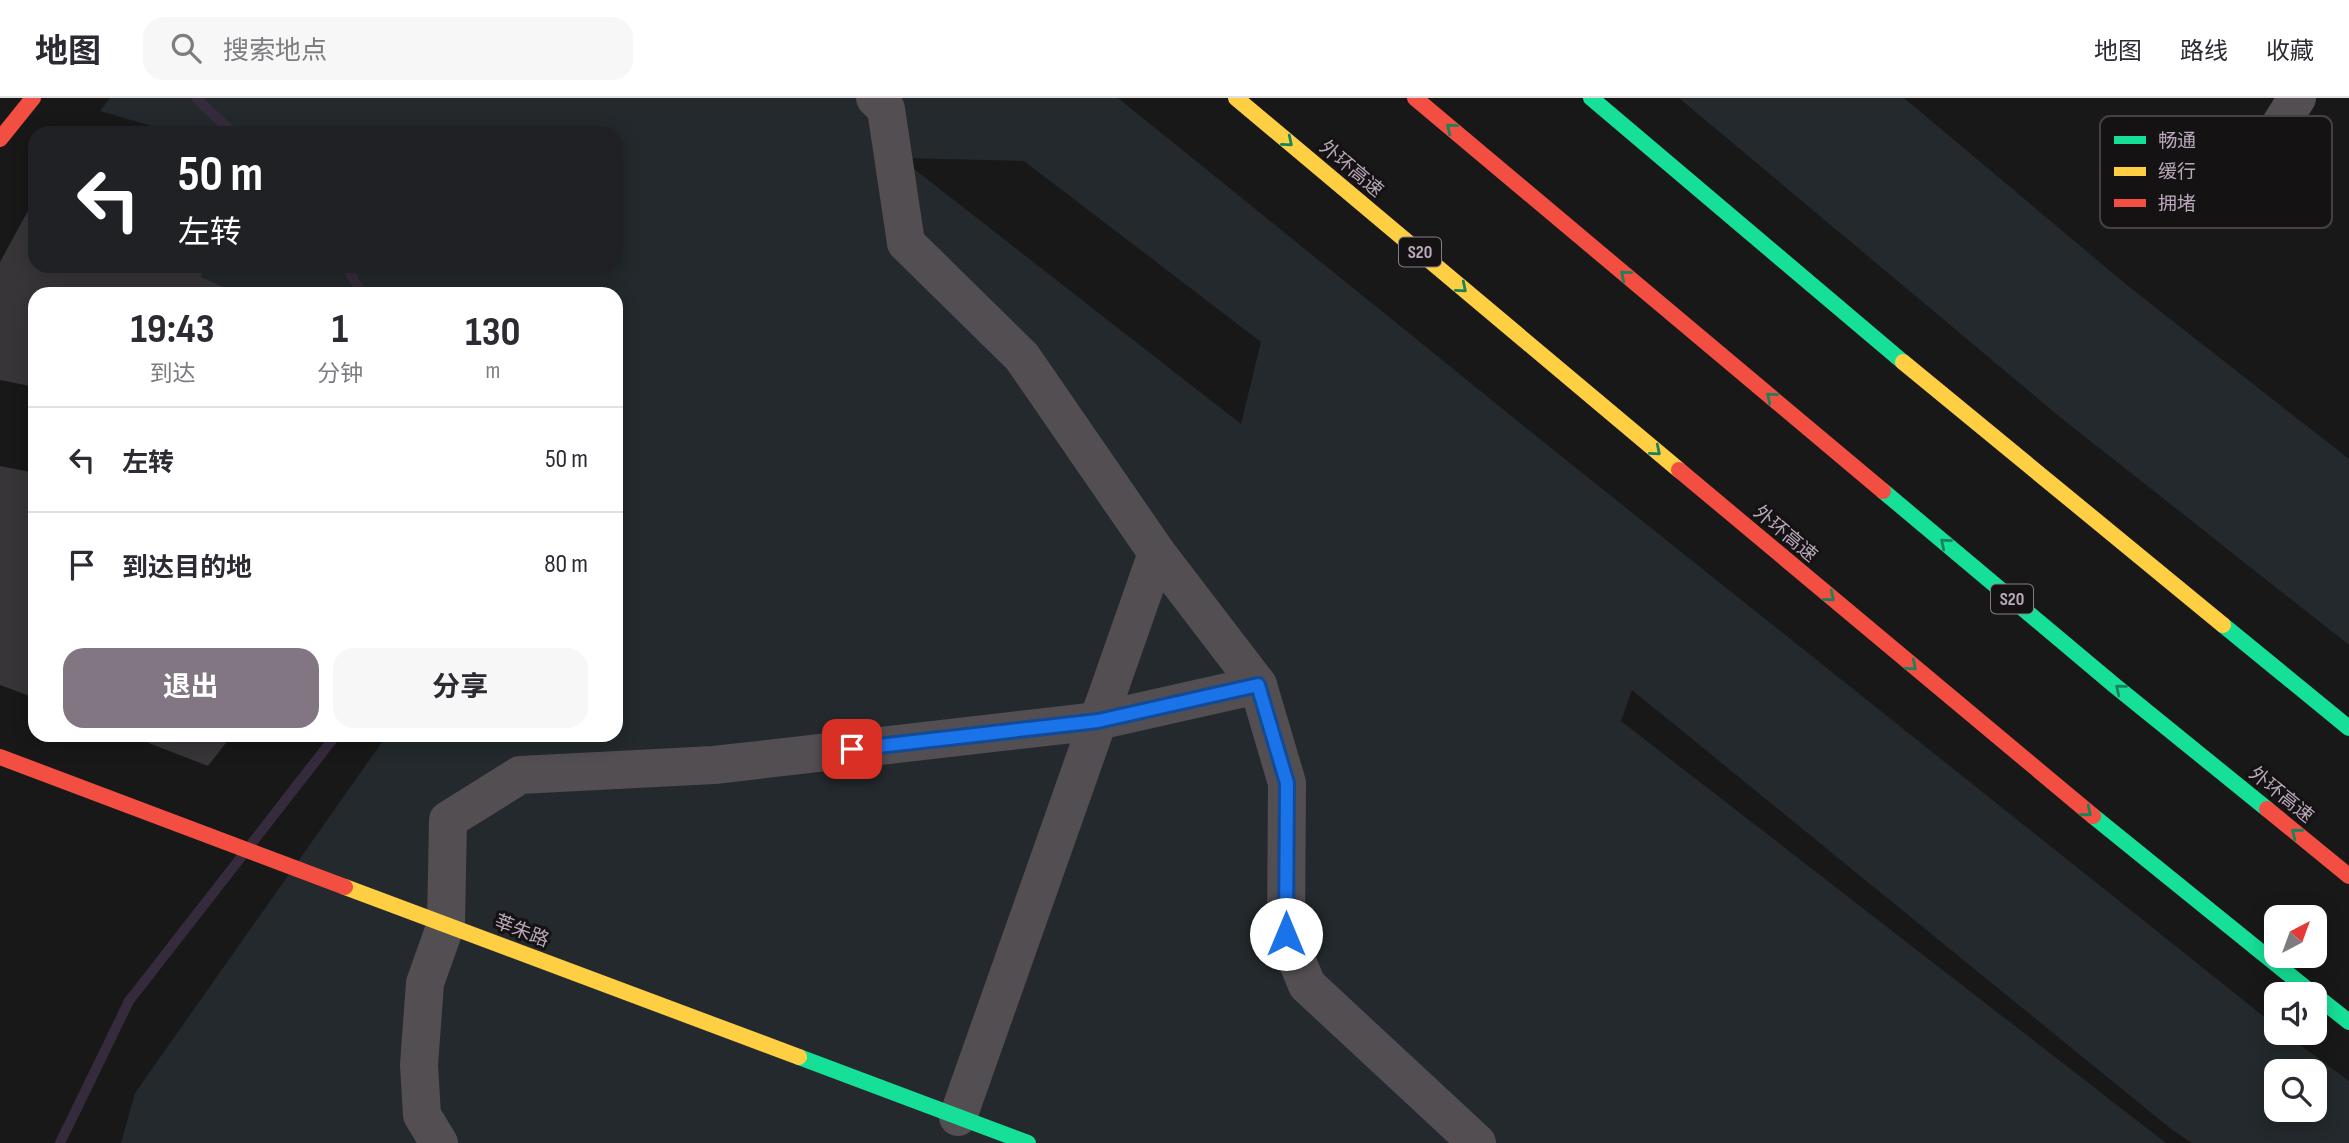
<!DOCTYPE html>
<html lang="zh">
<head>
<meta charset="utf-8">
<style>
	:root { --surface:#fff; --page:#f7f7f7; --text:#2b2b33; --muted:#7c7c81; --line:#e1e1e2; --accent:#817682 }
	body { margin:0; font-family:"Sofia Sans Condensed","Noto Sans SC",sans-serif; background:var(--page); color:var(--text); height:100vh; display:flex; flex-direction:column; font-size:26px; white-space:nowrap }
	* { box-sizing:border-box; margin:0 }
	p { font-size:23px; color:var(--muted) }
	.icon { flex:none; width:38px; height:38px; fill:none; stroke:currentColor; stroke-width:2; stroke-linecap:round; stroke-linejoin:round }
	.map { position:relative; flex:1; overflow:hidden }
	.sheet { position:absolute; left:28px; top:189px; width:595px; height:455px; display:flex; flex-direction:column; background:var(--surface); border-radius:21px; box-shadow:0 4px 18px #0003 }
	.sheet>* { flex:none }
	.top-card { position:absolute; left:28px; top:28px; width:595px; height:147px; border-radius:21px; box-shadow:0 4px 18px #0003; background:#202124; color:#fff; overflow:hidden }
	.needle { width:46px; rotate:41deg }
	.fabs { position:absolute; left:2264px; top:807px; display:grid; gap:14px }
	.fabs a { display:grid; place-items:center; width:63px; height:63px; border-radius:14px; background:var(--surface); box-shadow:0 4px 18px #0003; font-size:35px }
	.pin { position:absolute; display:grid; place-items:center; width:60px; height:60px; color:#fff; margin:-30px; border-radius:14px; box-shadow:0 4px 10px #0006 }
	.me { position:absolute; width:77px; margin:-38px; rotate:0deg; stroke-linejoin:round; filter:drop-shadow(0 0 5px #0008) }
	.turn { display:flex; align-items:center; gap:24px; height:147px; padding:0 35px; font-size:32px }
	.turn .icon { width:91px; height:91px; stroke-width:2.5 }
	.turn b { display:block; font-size:49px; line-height:60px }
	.eta { display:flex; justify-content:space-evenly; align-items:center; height:119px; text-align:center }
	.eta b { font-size:42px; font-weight:700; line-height:49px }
	.action { display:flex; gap:14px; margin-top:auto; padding:14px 35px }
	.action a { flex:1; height:80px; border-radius:21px; background:var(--accent); color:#fff; font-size:28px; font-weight:700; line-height:80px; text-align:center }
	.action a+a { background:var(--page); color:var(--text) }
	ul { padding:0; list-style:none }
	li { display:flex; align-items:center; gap:21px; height:105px; padding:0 35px; border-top:2px solid var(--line) }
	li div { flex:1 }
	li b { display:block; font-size:26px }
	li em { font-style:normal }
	header { display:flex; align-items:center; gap:42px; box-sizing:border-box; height:98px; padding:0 35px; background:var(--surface); border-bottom:2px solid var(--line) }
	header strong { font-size:33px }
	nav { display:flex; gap:38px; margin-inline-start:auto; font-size:24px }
	.search { width:490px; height:63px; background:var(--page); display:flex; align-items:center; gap:18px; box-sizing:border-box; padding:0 24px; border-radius:21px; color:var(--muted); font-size:26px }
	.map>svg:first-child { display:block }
</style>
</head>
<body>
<header>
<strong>地图</strong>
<div class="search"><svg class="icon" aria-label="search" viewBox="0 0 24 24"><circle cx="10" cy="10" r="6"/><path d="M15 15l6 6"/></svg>搜索地点</div>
<nav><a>地图</a><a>路线</a><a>收藏</a></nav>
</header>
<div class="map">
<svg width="2349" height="1045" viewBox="0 0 2349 1045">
	<rect width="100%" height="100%" fill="#191819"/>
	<!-- green -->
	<g fill="#23292c" fill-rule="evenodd">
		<path d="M110 0H1118L1556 354 2277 929V934L2284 935 2349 983V1045H2192L2171 1031 1632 592 1621 623 2166 1045H121L135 995 387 637H616V196H240L201 179 204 168H616V35H176L100 13ZM900 60 1024 63 1261 244 1241 326ZM2277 973H2315V1012H2277Z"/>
		<path d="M1679 0H1904L2128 188 2349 361V547L2060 319Z"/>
	</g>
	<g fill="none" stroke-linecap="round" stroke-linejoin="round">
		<!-- stream -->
		<g stroke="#362b3c" stroke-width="10">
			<path d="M196 0 233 35"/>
			<path d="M346 168 362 196"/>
			<path d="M252 745 336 637"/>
			<path d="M60 1045 129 903 242 758"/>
		</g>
	</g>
	<!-- building -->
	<g fill="#383538">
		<path d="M35 100V168H204L201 179 240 196H35V289L0 282V164Z"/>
		<path d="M0 368 35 375V600L0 587Z"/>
		<path d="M128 637H232L208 668Z"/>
	</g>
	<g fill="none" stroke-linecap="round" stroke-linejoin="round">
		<!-- street -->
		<g stroke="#534e52" stroke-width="38">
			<path d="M875 0 886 11 906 145 1022 259 1157 455 1098 623"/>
			<path d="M2231 105 2297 0"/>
			<path d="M1258 587 1287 685 1286 836 1307 887 1477 1045"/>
			<path d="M1098 623 1258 587 1157 455"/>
			<path d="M439 1045 422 1017 419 967 425 885 446 826 448 722 520 677 714 667 1098 623 958 1019"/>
		</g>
		<!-- fast -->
		<g stroke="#16e098" stroke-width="16">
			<path d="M1591 0 1903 264"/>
			<path d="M1883 393 2114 587 2267 711"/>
			<path d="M2223 527 2349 630"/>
			<path d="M2093 718 2313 896"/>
			<path d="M2315 897 2349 924"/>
			<path d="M799 959 1028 1045"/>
		</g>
		<!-- slow -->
		<g stroke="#ffcf43" stroke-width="16">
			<path d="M1236 0 1679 372"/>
			<path d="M1903 264 2223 527"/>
			<path d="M345 789 799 959"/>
		</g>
		<!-- jam -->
		<g stroke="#f24e42" stroke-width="16">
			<path d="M1415 0 1883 393"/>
			<path d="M0 41 33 0"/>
			<path d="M1679 372 2093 718"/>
			<path d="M0 659 345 789"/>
			<path d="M2267 711 2349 778"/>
		</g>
	</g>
	<!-- one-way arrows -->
	<defs><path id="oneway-chevron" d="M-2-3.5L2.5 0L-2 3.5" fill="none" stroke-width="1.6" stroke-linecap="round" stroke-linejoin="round" transform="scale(1.75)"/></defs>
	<g stroke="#16835d">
		<use href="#oneway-chevron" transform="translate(1451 30) rotate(-140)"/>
		<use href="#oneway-chevron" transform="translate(1288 44) rotate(40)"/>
		<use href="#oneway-chevron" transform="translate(1625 177) rotate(-140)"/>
		<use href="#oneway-chevron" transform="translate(1462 190) rotate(40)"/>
		<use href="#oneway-chevron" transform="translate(1771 299) rotate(-140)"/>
		<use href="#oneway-chevron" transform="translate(1656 353) rotate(40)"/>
		<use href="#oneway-chevron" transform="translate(1945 445) rotate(-140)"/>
		<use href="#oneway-chevron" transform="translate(1830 499) rotate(40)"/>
		<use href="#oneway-chevron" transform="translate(1912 568) rotate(40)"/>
		<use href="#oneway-chevron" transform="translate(2120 591) rotate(-141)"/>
		<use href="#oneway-chevron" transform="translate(2087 714) rotate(39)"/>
		<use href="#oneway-chevron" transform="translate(2296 735) rotate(-141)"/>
	</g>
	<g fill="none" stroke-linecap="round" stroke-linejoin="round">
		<defs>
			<path id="route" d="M852 651 1098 623 1258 587 1287 685 1286 836"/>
		</defs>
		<!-- route casing -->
		<use href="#route" stroke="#114b97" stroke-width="18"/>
		<!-- route -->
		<use href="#route" stroke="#1a73e8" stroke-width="12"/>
	</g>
	<g text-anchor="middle" stroke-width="6" stroke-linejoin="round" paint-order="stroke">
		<!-- shield labels -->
		<g fill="#151214" stroke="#887c88" stroke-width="2">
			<rect x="1399" y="139.5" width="42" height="29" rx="5"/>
			<rect x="1991" y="486.5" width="42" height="29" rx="5"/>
		</g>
		<g font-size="18" font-weight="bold" fill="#b9a9ba">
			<text x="1420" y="160">S20</text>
			<text x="2012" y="507">S20</text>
		</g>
		<!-- street labels -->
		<g font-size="19" fill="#b9a9ba" stroke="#151214">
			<text transform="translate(1352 70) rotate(40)" y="7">外环高速</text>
			<text transform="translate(1786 435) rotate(40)" y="7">外环高速</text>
			<text transform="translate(2282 696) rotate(39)" y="7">外环高速</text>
			<text transform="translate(522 832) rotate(21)" y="7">莘朱路</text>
		</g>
	</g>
	<!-- legend -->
	<rect x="2100" y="18" width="232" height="112" rx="10" fill="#151214" stroke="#463f46" stroke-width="2"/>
	<rect x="2114" y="38" width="32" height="8" fill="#16e098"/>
	<rect x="2114" y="69" width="32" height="9" fill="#ffcf43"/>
	<rect x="2114" y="101" width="32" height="8" fill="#f24e42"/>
	<g font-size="19" fill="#b9a9ba">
		<text x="2158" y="49">畅通</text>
		<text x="2158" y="80">缓行</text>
		<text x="2158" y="112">拥堵</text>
	</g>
</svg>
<div class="fabs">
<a><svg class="needle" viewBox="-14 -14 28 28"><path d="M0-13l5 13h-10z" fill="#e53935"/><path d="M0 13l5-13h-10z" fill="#7c7c81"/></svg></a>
<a><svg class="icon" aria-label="sound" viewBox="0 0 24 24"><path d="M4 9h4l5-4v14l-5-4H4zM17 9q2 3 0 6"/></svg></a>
<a><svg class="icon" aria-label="search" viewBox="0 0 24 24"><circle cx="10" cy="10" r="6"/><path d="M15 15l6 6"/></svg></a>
</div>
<div class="pin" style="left:852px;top:651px;background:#d93025"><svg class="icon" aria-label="arrive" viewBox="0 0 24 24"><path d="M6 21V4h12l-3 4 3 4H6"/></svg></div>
<svg class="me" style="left:1286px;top:836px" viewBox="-20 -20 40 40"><circle r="19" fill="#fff"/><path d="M0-13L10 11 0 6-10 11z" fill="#1a73e8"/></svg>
<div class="top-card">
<div class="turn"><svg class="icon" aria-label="left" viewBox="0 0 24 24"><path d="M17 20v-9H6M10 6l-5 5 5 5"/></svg><div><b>50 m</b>左转</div></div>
</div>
<section class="sheet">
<div class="eta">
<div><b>19:43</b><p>到达</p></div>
<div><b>1</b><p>分钟</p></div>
<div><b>130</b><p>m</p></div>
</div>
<ul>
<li><svg class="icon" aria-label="left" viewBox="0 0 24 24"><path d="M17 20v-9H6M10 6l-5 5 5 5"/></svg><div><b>左转</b></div><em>50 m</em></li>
<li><svg class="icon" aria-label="arrive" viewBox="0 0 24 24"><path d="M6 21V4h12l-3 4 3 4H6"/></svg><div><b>到达目的地</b></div><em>80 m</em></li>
</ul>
<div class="action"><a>退出</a><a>分享</a></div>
</section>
</div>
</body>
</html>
